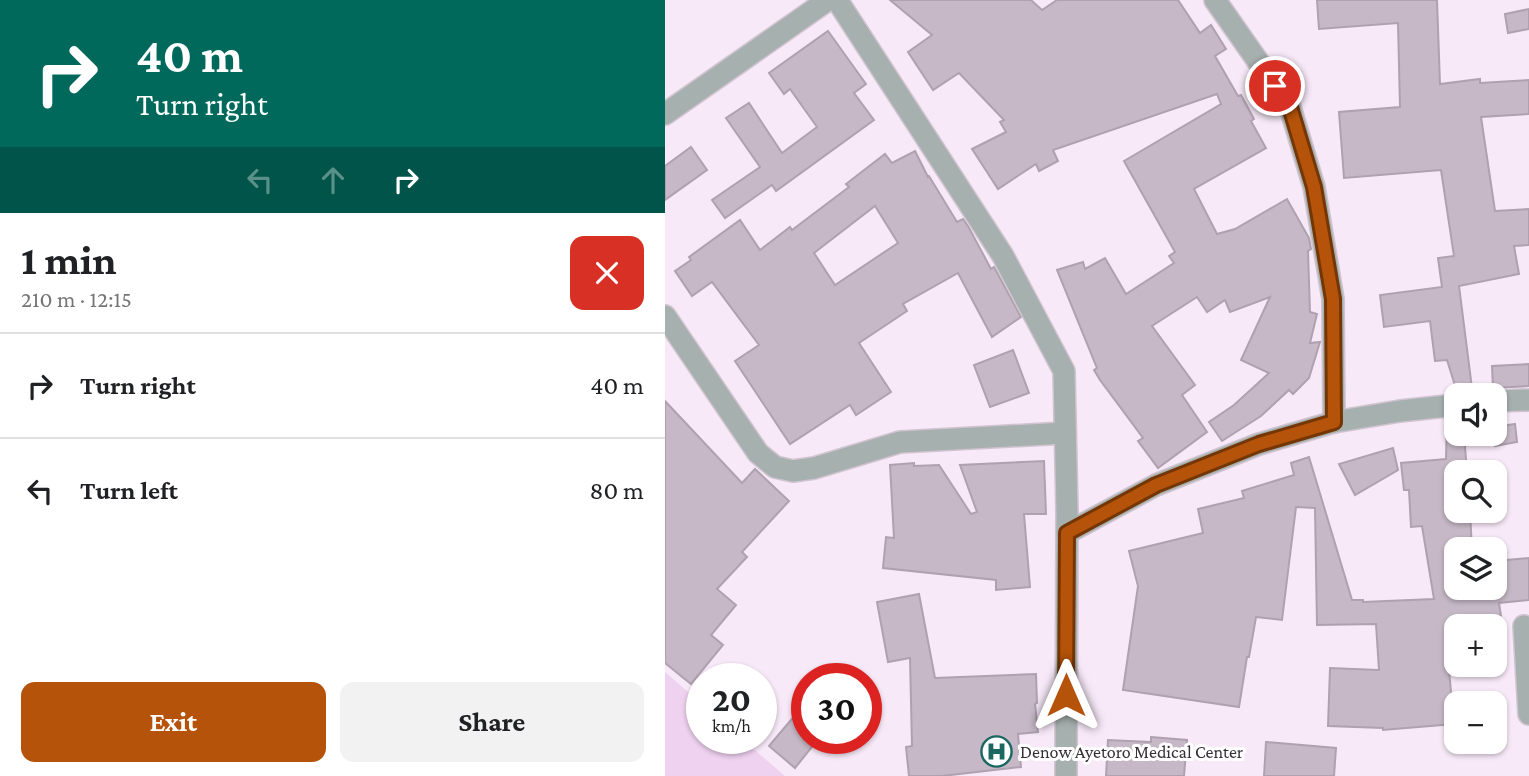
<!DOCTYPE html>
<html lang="en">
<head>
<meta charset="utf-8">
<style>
	:root { --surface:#fff; --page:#f2f2f2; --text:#202124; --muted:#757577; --line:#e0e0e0; --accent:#b45309 }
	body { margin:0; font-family:"Crimson Pro",serif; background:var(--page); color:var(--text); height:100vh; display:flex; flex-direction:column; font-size:26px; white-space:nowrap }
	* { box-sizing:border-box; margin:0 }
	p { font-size:23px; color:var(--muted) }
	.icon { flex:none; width:38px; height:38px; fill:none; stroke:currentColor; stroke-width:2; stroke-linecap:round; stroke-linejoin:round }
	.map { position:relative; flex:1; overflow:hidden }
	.sheet { display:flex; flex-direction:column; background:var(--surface); width:665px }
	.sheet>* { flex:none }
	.top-card { background:#00695c; color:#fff; overflow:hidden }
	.tools { position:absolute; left:779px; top:383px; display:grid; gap:14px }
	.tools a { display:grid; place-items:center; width:63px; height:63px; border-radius:14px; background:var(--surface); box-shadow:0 2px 5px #0004; font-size:35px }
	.speed { position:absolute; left:21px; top:663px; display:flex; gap:14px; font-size:35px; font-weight:700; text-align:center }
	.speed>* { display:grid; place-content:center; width:91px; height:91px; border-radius:50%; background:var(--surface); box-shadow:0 2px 5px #0004; line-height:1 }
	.speed small { font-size:18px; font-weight:400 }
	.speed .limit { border:10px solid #d22; background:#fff; color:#111 }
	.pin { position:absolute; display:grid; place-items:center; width:60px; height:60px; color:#fff; margin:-30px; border:4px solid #fff; border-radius:50%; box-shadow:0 2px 7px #0007 }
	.me { position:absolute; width:77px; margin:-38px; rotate:0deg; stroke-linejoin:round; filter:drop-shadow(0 0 5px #0008) }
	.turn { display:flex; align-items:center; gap:24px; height:147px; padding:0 21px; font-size:32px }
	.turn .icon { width:91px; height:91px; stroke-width:2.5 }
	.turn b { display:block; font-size:49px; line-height:60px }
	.lanes { display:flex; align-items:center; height:66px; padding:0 21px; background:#0003; justify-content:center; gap:35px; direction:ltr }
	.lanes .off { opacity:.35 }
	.round { display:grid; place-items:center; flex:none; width:74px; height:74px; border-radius:14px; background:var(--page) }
	.head { display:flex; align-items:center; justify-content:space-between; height:119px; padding:0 21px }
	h1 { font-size:42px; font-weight:700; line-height:52px }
	.primary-button { display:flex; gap:14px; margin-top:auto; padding:14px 21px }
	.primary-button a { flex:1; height:80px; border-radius:14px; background:var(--accent); color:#fff; font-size:28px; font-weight:700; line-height:80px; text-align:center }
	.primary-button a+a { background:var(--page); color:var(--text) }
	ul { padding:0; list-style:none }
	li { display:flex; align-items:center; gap:21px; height:105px; padding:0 21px; border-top:2px solid var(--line) }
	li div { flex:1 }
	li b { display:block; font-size:26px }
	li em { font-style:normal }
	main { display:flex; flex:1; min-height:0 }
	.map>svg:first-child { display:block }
</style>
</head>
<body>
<main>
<section class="sheet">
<div class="top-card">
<div class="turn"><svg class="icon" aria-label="right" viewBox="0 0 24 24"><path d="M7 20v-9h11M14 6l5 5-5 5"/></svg><div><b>40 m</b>Turn right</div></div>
<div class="lanes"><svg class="icon off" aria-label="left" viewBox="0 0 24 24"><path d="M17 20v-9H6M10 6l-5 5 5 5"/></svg><svg class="icon off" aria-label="ahead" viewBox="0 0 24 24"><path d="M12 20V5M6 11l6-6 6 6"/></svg><svg class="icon" aria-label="right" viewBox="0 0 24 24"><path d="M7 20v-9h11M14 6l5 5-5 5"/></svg></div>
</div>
<div class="head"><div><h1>1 min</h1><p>210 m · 12:15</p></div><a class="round" style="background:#d93025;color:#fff"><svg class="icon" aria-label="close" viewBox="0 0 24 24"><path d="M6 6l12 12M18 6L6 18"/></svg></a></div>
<ul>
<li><svg class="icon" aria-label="right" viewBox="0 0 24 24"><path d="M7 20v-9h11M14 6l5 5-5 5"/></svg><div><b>Turn right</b></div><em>40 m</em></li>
<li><svg class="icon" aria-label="left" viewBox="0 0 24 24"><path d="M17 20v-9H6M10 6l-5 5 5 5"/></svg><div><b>Turn left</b></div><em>80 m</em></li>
</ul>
<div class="primary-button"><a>Exit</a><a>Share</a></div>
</section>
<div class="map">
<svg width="864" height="776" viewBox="0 0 864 776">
	<rect width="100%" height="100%" fill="#f8e9f8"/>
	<!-- green -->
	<path fill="#efd1f0" d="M0 672 37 704V738L77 739 120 776H0Z"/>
	<!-- building -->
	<g fill="#c6b8c6" stroke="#afa1af" stroke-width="2" fill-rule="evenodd">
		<path d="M225 0H366L377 10 392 0H513L535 33 546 25 561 49 550 56 573 96 576 95 589 119 586 121 601 148 529 189 552 234 570 229 622 199 644 238 646 249 643 251 645 312 652 314 645 343 655 342 644 378 628 394 624 390 596 416 557 441 544 422 569 405 604 373 576 360 605 297 565 312 560 300 542 312 532 297 487 326 530 385 517 395 542 432 493 468 473 441 478 438 435 380 429 370 432 368 392 270 418 262 420 269 440 258 461 294 509 263 504 256 510 252 459 161 556 104 552 94 388 150 393 161 374 171 371 164 333 189 307 149 341 132 335 122 339 120 294 73 268 90 243 52 267 35Z"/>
		<path d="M652 0H772L775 84 815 79V83L864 80V114L816 117 830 211 864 209V245L849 246 854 274 794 286 808 396H800L792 392 782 360 770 361 765 321 719 327 715 295 777 287 773 258 789 256 776 170 679 178 674 112 735 107 733 23 654 29Z"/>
		<path d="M864 9V29L843 33 840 14Z"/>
		<path d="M163 31 201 84 189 93 209 120 111 191 107 185 60 218 47 200 95 167 61 118 84 103 117 153 152 127 125 89 119 94 104 73Z"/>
		<path d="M26 147 42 170 0 200V166Z"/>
		<path d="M250 151 263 177 264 176 292 222 298 219 303 226 326 269 329 267 356 317 327 337 293 273 238 304 242 311 194 343 226 392 191 415 185 405 125 444 70 361 94 345 47 282 27 296 10 271 26 260 24 257 75 220 95 250 125 227 127 230 184 187 181 184 220 154 227 163ZM210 206 233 243 170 285 149 253Z"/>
		<path d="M348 350 364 393 325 407 309 365Z"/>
		<path d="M864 364V386L828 388 827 366Z"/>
		<path d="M0 401 77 483 90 469 124 501 77 552 82 557 52 589 71 605 46 635 58 645 26 684 0 663Z"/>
		<path d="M791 418V434H799L802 472H791V511H805L807 550H791V588H830V561L864 558V600L834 603 836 616 791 624V669L784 670 789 724 718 730V728L663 726 665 668 714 670 711 624 652 625 650 508 631 507 617 620 591 617 584 657H582L574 707 458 690 473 586 464 551 538 533 533 509 579 498 577 491 629 475 626 463 644 457 687 600H698V602L769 599 757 526 746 527 744 490H739L736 463 781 459 782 419Z"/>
		<path d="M850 424 852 442 830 446V427Z"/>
		<path d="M728 448 733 470 690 495 674 464Z"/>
		<path d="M379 461 381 514H359L365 587 331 590V580L218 568 221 537 229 538 225 465 249 463V466L274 465 306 514 312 512 295 465Z"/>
		<path d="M254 594 270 678 371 674 372 703 370 704 373 732 353 734 356 767 277 776H244L241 747 247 746 245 658 223 662 212 602Z"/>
		<path d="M142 701V738H154L130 768 104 746Z"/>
		<path d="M486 737 522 740 519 776H441L443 740 486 742Z"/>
		<path d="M601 742 671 748 669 776H599Z"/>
	</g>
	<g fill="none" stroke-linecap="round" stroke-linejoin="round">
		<defs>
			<g id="minor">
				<path d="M172 0 338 256 399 371 402 511 401 776"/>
				<path d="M550 0 625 107 649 187 668 299 669 422"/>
				<path d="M0 114 163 0"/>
				<path d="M0 316 93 453 110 467 128 471 149 468 235 442 400 433"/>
				<path d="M830 401 864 400"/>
				<path d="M402 533 491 485 594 444 669 422 735 411 791 405"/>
				<path d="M859 626 864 714"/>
			</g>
		</defs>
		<!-- minor casing -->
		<use href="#minor" stroke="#d1c4d1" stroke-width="24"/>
		<!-- minor -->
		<use href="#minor" stroke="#a6b0ae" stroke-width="21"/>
	</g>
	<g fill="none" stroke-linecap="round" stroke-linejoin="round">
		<defs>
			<path id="route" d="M401 695 402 533 491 485 594 444 669 422 668 299 649 187 625 107 610 86"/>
		</defs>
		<!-- route casing -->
		<use href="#route" stroke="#753606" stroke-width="18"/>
		<!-- route -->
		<use href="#route" stroke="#b45309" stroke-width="12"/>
	</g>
	<!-- icons -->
	<defs>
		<symbol id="hospital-ring" viewBox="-11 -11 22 22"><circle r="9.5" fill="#fff" stroke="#1b6761" stroke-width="1.5"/><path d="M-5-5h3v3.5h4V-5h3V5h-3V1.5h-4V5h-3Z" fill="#1b6761"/></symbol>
	</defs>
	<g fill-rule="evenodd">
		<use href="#hospital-ring" x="314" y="734" width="35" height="35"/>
	</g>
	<g text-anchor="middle" stroke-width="6" stroke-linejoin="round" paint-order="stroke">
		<!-- poi labels -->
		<g font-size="18" fill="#353035" stroke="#fff" text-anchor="start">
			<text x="355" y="758">Denow Ayetoro Medical Center</text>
		</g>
	</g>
</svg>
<div class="tools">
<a><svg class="icon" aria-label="sound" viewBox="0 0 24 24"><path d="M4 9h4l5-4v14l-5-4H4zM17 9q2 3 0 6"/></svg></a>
<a><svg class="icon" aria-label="search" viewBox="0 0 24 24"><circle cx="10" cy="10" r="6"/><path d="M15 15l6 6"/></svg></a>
<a><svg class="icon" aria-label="layers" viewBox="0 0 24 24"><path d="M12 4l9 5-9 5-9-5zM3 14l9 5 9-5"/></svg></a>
<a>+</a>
<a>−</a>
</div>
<div class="speed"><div>20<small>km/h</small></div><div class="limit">30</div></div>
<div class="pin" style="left:610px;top:86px;background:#d93025"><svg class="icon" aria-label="arrive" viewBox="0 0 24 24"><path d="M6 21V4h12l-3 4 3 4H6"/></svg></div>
<svg class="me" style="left:401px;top:695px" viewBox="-20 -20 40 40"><path d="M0-17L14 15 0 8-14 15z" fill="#b45309" stroke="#fff" stroke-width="4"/></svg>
</div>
</main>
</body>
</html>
